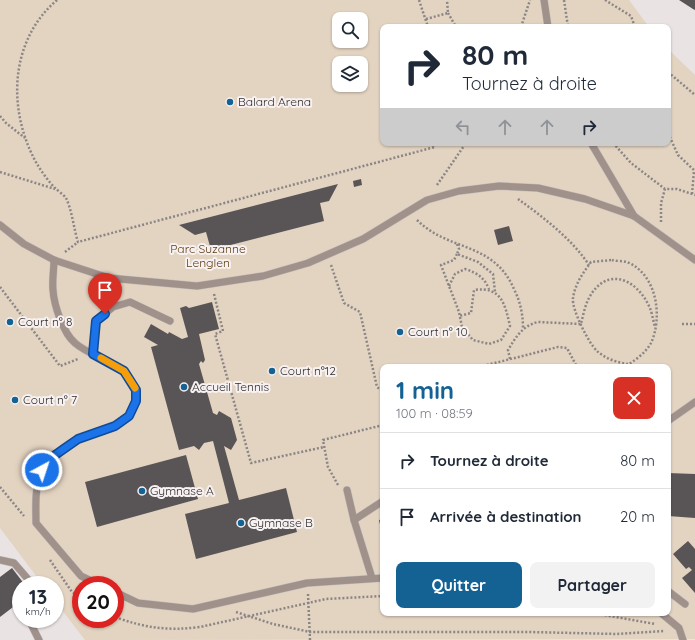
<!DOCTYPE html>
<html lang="fr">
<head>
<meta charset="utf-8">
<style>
	:root { --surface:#fff; --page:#f2f2f3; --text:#1f2937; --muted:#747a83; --line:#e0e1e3; --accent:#146194 }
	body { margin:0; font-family:Quicksand,sans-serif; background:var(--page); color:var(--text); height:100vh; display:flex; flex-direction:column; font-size:15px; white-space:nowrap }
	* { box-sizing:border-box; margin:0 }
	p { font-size:13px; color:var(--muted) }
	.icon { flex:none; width:22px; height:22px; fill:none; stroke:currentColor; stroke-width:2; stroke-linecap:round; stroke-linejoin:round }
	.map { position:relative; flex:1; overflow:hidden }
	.drawer { position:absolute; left:380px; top:364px; width:291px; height:252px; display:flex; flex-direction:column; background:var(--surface); border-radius:8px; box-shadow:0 1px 3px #0004 }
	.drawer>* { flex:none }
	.top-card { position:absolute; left:380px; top:24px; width:291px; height:122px; border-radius:8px; box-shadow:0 1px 3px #0004; background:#fff; color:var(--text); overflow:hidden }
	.fabs { position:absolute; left:332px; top:12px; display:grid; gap:8px }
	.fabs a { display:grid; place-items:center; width:36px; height:36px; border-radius:8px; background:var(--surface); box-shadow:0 1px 3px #0004; font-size:20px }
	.speed { position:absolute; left:12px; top:576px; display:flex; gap:8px; font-size:20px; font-weight:700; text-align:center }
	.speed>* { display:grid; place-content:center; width:52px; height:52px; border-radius:50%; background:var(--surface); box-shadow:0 1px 3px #0004; line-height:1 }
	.speed small { font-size:10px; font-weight:400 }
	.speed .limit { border:6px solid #d22; background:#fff; color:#111 }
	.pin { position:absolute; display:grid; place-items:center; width:34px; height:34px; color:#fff; margin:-41px -17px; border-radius:50% 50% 50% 0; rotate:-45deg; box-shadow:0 0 4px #0007 }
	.pin .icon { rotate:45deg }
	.me { position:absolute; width:44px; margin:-22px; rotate:40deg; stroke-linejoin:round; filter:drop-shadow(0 0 3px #0008) }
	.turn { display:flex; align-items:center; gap:14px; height:84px; padding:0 16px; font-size:18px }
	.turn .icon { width:52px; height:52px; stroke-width:2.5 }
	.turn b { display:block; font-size:28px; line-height:34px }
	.lanes { display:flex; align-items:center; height:38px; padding:0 16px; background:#0003; justify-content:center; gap:20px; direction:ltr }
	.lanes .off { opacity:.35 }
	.round { display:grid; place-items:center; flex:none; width:42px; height:42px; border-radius:8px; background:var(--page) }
	.head { display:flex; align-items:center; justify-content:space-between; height:68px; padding:0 16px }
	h1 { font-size:24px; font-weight:700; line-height:30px; color:var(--accent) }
	.action { display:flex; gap:8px; margin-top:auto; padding:8px 16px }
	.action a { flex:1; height:46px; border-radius:8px; background:var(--accent); color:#fff; font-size:16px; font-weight:700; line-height:46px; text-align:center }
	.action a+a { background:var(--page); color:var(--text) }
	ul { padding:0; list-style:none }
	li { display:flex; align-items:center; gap:12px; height:56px; padding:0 16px; border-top:1px solid var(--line) }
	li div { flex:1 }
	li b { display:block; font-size:15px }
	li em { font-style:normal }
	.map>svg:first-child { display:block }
</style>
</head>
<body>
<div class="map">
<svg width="695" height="640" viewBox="0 0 695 640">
	<rect width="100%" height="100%" fill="#e9e3e3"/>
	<!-- green -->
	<path fill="#e3d3c1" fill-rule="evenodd" d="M0 0H629L649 27H383V143H668V49L695 75V639L85 640 55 601V585H43L0 528ZM339 19H361V41H339ZM339 63H361V85H339ZM383 367H668V613H383ZM81 585H115V619H81Z"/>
	<!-- building -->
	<g fill="#595557">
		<path d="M679 0H695V10L693 9Z"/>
		<path d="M361 179 362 185 354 187 353 181Z"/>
		<path d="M338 184 329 201 320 203 324 221 211 250 206 232 195 235 179 225Z"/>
		<path d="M509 226 513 241 498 245 494 230Z"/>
		<path d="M212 302 219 329 199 334 205 360 203 363 201 361 199 364 213 413 217 415 219 411 231 418 237 440 231 450 224 446 239 500 286 488 297 532 196 559 185 514 229 503 213 441 204 443 199 450 194 446 179 450 151 347 158 345 144 337 151 324 168 334 169 332 182 339 188 337 180 308 186 306 189 308Z"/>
		<path d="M186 455 198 499 97 527 85 482Z"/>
		<path d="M668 473 695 474V518L668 516Z"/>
		<path d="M383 519V533H382L379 520Z"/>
		<path d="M688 541 695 549V593L682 578 692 570 689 567 686 569 673 554Z"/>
		<path d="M12 568 25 585H21V601L0 617V577Z"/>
	</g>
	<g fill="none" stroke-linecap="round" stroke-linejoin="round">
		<defs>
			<g id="lane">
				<path d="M544 0 548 27"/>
				<path d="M591 143 634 216"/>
				<path d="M0 225 24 244 54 260 109 278 197 286 263 276 308 263 363 239 427 200 459 191 499 186 538 188 585 199 634 216 695 260"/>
				<path d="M54 260C54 269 52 280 53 290 54 305 63 333 75 343 94 360 138 366 136 399 133 426 100 431 79 439 66 444 49 457 43 470 34 487 36 505 36 523L81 576 100 585"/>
				<path d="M93 354 96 321 113 307 130 302 170 321"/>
				<path d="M668 421 695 402"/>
				<path d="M347 490 354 520"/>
				<path d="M0 560 14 563 33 585"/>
				<path d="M372 578 354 520 383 501"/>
				<path d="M668 591 685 604"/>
				<path d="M115 592 138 603 193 609 307 583 383 578"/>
				<path d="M661 613 679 628 683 640"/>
				<path d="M32 619 31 624 39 640"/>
			</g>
		</defs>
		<!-- lane casing -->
		<use href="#lane" stroke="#c4bfbf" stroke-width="8"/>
		<!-- path -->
		<g stroke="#8b8686" stroke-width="2.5" stroke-dasharray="2 2" stroke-linecap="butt">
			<path d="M57 0C9 41 7 111 37 164 42 172 48 181 55 188 58 191 64 195 66 198 72 210 74 230 78 242L435 147 434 143"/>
			<path d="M419 0 428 27"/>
			<path d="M564 0 568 27"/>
			<path d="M605 0 631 16 635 27"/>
			<path d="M448 13 456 27"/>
			<path d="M426 19 448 13 447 0"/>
			<path d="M521 27 530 0"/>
			<path d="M668 72 695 95"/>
			<path d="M0 116 6 123 25 138"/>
			<path d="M668 133 678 155 695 171"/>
			<path d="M613 143 631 163 665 189H677L695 195"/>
			<path d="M0 172 55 189"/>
			<path d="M437 185 466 143"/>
			<path d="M692 194 694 171"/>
			<path d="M518 199C543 217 572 239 589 265"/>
			<path d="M417 220C449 252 493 241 514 289 520 301 523 314 523 328"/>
			<path d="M661 222V203L665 189"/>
			<path d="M457 244 459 249 457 254 478 262 493 274 495 292"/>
			<path d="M65 252 78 242"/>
			<path d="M457 254 454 260 441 265 459 312 462 327 473 340 489 344 501 340 510 326C505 305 502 286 474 290L471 313 459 316"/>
			<path d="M612 260C616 261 622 261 627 262 657 274 663 317 651 343 646 352 637 359 629 364 618 363 606 359 597 351 589 344 571 308 573 298 575 284 583 273 591 262Z"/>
			<path d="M331 265 344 303 360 312 377 387 383 392"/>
			<path d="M449 286 455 274 465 269C477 273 484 277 489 289"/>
			<path d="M0 287 60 366 78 359"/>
			<path d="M214 294 223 331 215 334 251 463 324 447"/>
			<path d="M682 324H695"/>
			<path d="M510 359 508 350C516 337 522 326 538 322L581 324C583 316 585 305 589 298 606 266 636 278 649 306 652 312 653 320 655 327"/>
			<path d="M479 367 558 347 567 348 577 367"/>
			<path d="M338 485 328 467 323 440 383 425"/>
			<path d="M0 487 24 516"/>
			<path d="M50 560 72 592 81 598"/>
			<path d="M308 594 310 640"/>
			<path d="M236 612 273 624 310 632H529L617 634 665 631"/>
			<path d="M593 613 655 624"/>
			<path d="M115 617C145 628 168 631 200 627L326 599 383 596"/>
		</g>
		<!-- lane -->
		<use href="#lane" stroke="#a0918b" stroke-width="7"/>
	</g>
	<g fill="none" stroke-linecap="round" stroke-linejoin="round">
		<defs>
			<path id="route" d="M42 470 48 460 78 439 115 426 129 416 136 401V390L124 371 93 354 96 321 105 314"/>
		</defs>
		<!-- route casing -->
		<use href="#route" stroke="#114b97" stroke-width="10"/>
		<!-- route -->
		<use href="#route" stroke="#1a73e8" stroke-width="7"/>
		<!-- slow -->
		<path stroke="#f59e0b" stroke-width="7" d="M101 358 124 371 135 388"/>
	</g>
	<!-- markers -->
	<g fill="#146194" stroke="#f7f1f1" stroke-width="1.5">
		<circle cx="230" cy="102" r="4"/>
		<circle cx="10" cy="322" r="4"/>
		<circle cx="400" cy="332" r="4"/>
		<circle cx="272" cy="371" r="4"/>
		<circle cx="184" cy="387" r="4"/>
		<circle cx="15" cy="400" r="4"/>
		<circle cx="142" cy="491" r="4"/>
		<circle cx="241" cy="523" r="4"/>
	</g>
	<g text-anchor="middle" stroke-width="4" stroke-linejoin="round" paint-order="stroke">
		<!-- poi labels -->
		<g font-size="12" fill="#302d2d" stroke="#f7f1f1" text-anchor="start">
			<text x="238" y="106">Balard Arena</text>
			<text x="18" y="326">Court n° 8</text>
			<text x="408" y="336">Court n° 10</text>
			<text x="280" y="375">Court n°12</text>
			<text x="192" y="391">Accueil Tennis</text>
			<text x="23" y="404">Court n° 7</text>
			<text x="150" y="495">Gymnase A</text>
			<text x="249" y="527">Gymnase B</text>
		</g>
		<!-- park labels -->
		<g font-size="12" fill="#5d3c11" stroke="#f7f1f1">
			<text x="208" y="253">Parc Suzanne<tspan x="208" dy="14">Lenglen</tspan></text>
		</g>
	</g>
</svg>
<div class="fabs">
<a><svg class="icon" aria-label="search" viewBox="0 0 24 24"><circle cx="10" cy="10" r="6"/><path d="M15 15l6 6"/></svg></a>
<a><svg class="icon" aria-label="layers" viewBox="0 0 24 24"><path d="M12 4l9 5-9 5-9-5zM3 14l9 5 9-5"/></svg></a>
</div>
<div class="speed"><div>13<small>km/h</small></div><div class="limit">20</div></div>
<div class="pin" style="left:105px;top:314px;background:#d93025"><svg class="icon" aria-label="arrive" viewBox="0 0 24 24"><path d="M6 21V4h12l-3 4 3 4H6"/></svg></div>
<svg class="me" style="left:42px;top:470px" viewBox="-20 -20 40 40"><circle r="17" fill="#1a73e8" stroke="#fff" stroke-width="3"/><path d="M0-11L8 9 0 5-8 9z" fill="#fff"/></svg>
<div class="top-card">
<div class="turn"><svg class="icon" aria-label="right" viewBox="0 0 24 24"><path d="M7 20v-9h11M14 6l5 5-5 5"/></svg><div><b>80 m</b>Tournez à droite</div></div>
<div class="lanes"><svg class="icon off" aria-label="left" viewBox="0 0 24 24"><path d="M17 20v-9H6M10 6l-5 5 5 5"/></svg><svg class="icon off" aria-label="ahead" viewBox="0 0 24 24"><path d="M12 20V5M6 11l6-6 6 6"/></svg><svg class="icon off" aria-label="ahead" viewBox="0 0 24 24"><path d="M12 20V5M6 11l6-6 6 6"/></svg><svg class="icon" aria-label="right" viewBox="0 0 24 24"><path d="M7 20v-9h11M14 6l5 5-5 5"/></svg></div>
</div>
<section class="drawer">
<div class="head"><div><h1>1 min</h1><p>100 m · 08:59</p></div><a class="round" style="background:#d93025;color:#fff"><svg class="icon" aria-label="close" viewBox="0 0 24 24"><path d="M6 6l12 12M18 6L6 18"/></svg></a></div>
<ul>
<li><svg class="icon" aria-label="right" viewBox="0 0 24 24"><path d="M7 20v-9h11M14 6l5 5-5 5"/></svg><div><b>Tournez à droite</b></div><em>80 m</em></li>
<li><svg class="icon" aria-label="arrive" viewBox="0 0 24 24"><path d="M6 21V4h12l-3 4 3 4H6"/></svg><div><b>Arrivée à destination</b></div><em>20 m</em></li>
</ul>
<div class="action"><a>Quitter</a><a>Partager</a></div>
</section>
</div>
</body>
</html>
